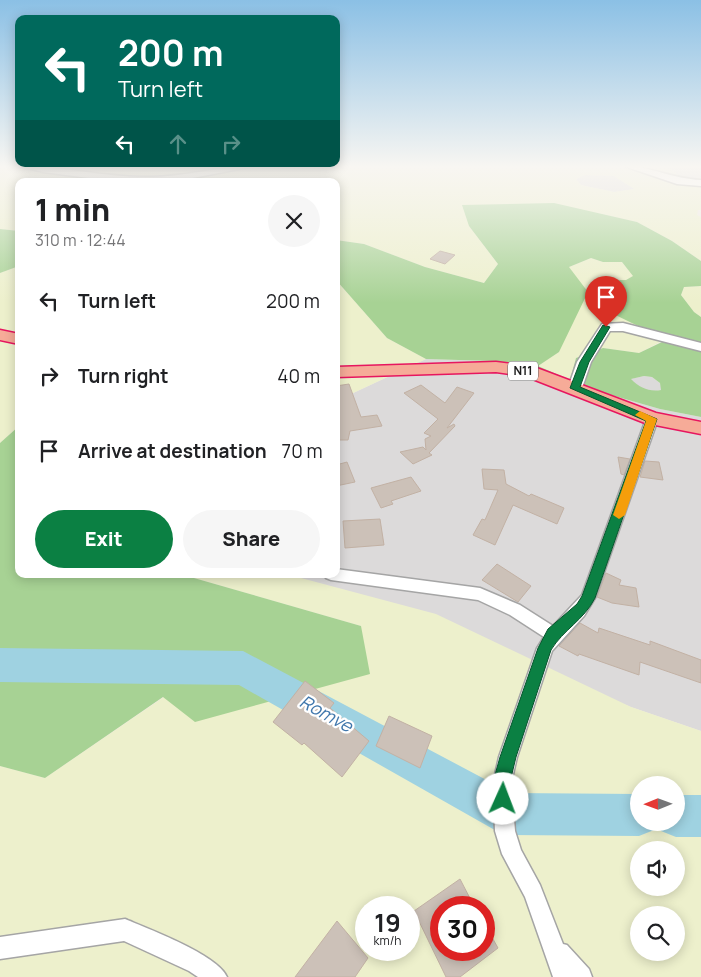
<!DOCTYPE html>
<html lang="en">
<head>
<meta charset="utf-8">
<style>
	:root { --surface:#fff; --page:#f6f6f6; --text:#202124; --muted:#757577; --accent:#0b8043 }
	body { margin:0; font-family:Manrope,sans-serif; background:var(--page); color:var(--text); height:100vh; display:flex; flex-direction:column; font-size:19px; white-space:nowrap }
	* { box-sizing:border-box; margin:0 }
	p { font-size:16px; color:var(--muted) }
	.icon { flex:none; width:28px; height:28px; fill:none; stroke:currentColor; stroke-width:2; stroke-linecap:round; stroke-linejoin:round }
	.map { position:relative; flex:1; overflow:hidden }
	.details { position:absolute; left:15px; top:178px; width:325px; height:400px; display:flex; flex-direction:column; background:var(--surface); border-radius:10px; box-shadow:0 2px 12px #0003 }
	.details>* { flex:none }
	.top-card { position:absolute; left:15px; top:15px; width:325px; height:152px; border-radius:10px; box-shadow:0 2px 12px #0003; background:#00695c; color:#fff; overflow:hidden }
	.needle { width:32px; rotate:269deg }
	.buttons { position:absolute; left:630px; top:776px; display:grid; gap:10px }
	.buttons a { display:grid; place-items:center; width:55px; height:55px; border-radius:50%; background:var(--surface); box-shadow:0 2px 12px #0003; font-size:25px }
	.speed { position:absolute; left:355px; top:896px; display:flex; gap:10px; font-size:25px; font-weight:700; text-align:center }
	.speed>* { display:grid; place-content:center; width:65px; height:65px; border-radius:50%; background:var(--surface); box-shadow:0 2px 12px #0003; line-height:1 }
	.speed small { font-size:12px; font-weight:400 }
	.speed .limit { border:8px solid #d22; background:#fff; color:#111 }
	.pin { position:absolute; display:grid; place-items:center; width:42px; height:42px; color:#fff; margin:-51px -21px; border-radius:50% 50% 50% 0; rotate:-45deg; box-shadow:0 0 5px #0007 }
	.pin .icon { rotate:45deg }
	.me { position:absolute; width:55px; margin:-28px; rotate:2deg; stroke-linejoin:round; filter:drop-shadow(0 0 4px #0008) }
	.turn { display:flex; align-items:center; gap:18px; height:105px; padding:0 20px; font-size:22px }
	.turn .icon { width:65px; height:65px; stroke-width:2.5 }
	.turn b { display:block; font-size:35px; line-height:42px }
	.lanes { display:flex; align-items:center; height:48px; padding:0 20px; background:#0003; justify-content:center; gap:25px; direction:ltr }
	.lanes .off { opacity:.35 }
	.round { display:grid; place-items:center; flex:none; width:52px; height:52px; border-radius:26px; background:var(--page) }
	.overview { display:flex; align-items:center; justify-content:space-between; height:85px; padding:0 20px }
	h1 { font-size:30px; font-weight:800; line-height:38px }
	.action { display:flex; gap:10px; margin-top:auto; padding:10px 20px }
	.action a { flex:1; height:58px; border-radius:30px; background:var(--accent); color:#fff; font-size:20px; font-weight:800; line-height:58px; text-align:center }
	.action a+a { background:var(--page); color:var(--text) }
	ul { padding:0; list-style:none }
	li { display:flex; align-items:center; gap:15px; height:75px; padding:0 20px }
	li div { flex:1 }
	li b { display:block; font-size:19px }
	li em { font-style:normal }
	.map>svg:first-child { display:block }
</style>
</head>
<body>
<div class="map">
<svg width="701" height="977" viewBox="0 0 701 977">
	<rect width="100%" height="100%" fill="#f0ebe3"/>
	<!-- residential -->
	<g fill="#dcdada">
		<path d="M667 166H701V183L682 178Z"/>
		<path d="M585 175 614 176 635 189 614 192 581 185 576 179Z"/>
		<path d="M426 359 492 361 660 409 701 417V731L631 707 286 574H336V401Z"/>
		<path d="M644 376 652 377 660 383 662 390 651 392 638 386 630 379Z"/>
	</g>
	<!-- farmland -->
	<g fill="#edf0cc" fill-rule="evenodd">
		<path d="M0 166H667L682 178 701 183V210H698L697 215 701 217V261L672 241 637 222 597 213 469 226 498 264 484 283 425 267 364 244 336 240V181H19V231L0 229ZM585 175 614 176 634 189 614 192 581 185 576 179Z"/>
		<path d="M591 258 603 262H622L634 276 615 285 601 308 638 326 662 341 639 353 603 348 576 358 570 380 538 366 559 352 569 267Z"/>
		<path d="M19 266V426L0 443V273Z"/>
		<path d="M336 280 387 338 426 359 336 401Z"/>
		<path d="M701 286V317L694 312 681 295 684 287Z"/>
		<path d="M180 574H286L436 614 631 707 701 731V977H0V766L45 778 164 697 361 626ZM639 785H676V822H639ZM639 850H676V888H639ZM366 908H409V950H366ZM441 908H484V950H441ZM639 915H676V952H639Z"/>
	</g>
	<!-- forest -->
	<g fill="#a7d294" fill-rule="evenodd">
		<path d="M554 203 637 222 672 241 701 261V286L684 287 681 295 694 312 701 317V417L660 409 492 361 426 359 387 338 336 280V240L364 244 425 267 484 283 498 264 469 226 462 205ZM591 258 603 262H622L633 276 626 280H615C615 291 607 300 601 308L638 326 662 342 639 353 603 348 576 358 570 380 538 366 559 352 588 292 569 267ZM644 376 652 377 660 383 661 390C649 392 640 388 631 379Z"/>
		<path d="M0 229 19 231V266L0 273Z"/>
		<path d="M19 426V574H180L361 626 370 674 195 722 163 697 45 778 0 766V443Z"/>
	</g>
	<g fill="none" stroke-linecap="round" stroke-linejoin="round">
		<!-- river -->
		<g fill="#9fd2e1" fill-rule="evenodd">
			<path d="M0 648 243 651 511 793 639 794V822H657L654 830 639 836 508 835 493 829 239 685 0 682Z"/>
			<path d="M676 795H701V837H676L661 831 658 822H676Z"/>
		</g>
	</g>
	<!-- building -->
	<g fill="#ccc1b8" stroke="#c2b1a4">
		<path d="M440 251 455 255 445 264 430 259Z"/>
		<path d="M349 384 361 417 377 415 382 426 350 431 348 440H336V386Z"/>
		<path d="M421 385 445 403 457 387 474 393 447 428 454 424 455 426 429 453 432 455 413 464 400 452 423 447 426 450 425 439 431 436 424 433 438 419 404 393Z"/>
		<path d="M618 457 630 459 624 475 621 474Z"/>
		<path d="M645 461 659 462 663 480 640 477Z"/>
		<path d="M347 462 355 482 336 486V465Z"/>
		<path d="M482 469 504 470 506 484 529 496 531 494 564 508 557 524 513 505 495 545 473 535 482 519 485 520 498 490 484 489Z"/>
		<path d="M411 477 421 491 391 501 393 504 381 508 371 488Z"/>
		<path d="M380 519 384 545 345 548 343 521Z"/>
		<path d="M497 564 531 586 518 602 482 580Z"/>
		<path d="M606 573 621 580 619 585 636 588 639 607 612 603 597 597Z"/>
		<path d="M580 623 598 633 599 628 650 645V641L701 660V683L640 662 639 675 579 654 578 656 559 646Z"/>
		<path d="M305 681 334 703 330 708 369 741 342 777 304 743 302 745 273 722Z"/>
		<path d="M389 716 432 736 420 768 376 746Z"/>
		<path d="M460 879 475 908H441V950H484V923L498 948 460 977H446L414 911Z"/>
		<path d="M337 921 368 958 355 977H295Z"/>
	</g>
	<g fill="none" stroke-linecap="round" stroke-linejoin="round">
		<defs>
			<g id="minor">
				<path d="M652 415 658 419 595 598 584 616 552 651 517 757 511 783 515 831 521 850 540 885 563 944 567 945 589 969 592 977H553L525 897 502 854 495 831 493 783 499 757 537 648 544 637 510 615 478 600 331 580 326 578 324 574H336V569L480 588 520 605 553 626 582 595 646 419Z"/>
				<path d="M125 919C149 929 218 955 227 977H198L189 971 124 941 0 959V937Z"/>
			</g>
			<g id="tertiary">
				<path d="M19 166C61 166 103 177 145 177 182 178 218 166 255 166L177 181 104 180 43 172Z"/>
				<path d="M624 166C650 166 673 179 701 180V186L677 184Z"/>
				<path d="M623 323 701 343V351L623 331H610L591 362 582 388 580 391H570L568 388 577 362 602 324Z"/>
			</g>
			<g id="trunk">
				<path d="M0 330 19 334V344L0 340Z"/>
				<path d="M496 362 534 367 656 413 701 422V434L645 423 525 376 496 372 336 377V367Z"/>
			</g>
		</defs>
		<!-- minor casing -->
		<use href="#minor" stroke="#a5a5a5" stroke-width="3"/>
		<!-- tertiary casing -->
		<use href="#tertiary" stroke="#a5a5a5" stroke-width="3"/>
		<!-- trunk casing -->
		<use href="#trunk" stroke="#e7165f" stroke-width="3"/>
		<!-- minor -->
		<use href="#minor" fill="#fff" fill-rule="evenodd"/>
		<!-- tertiary -->
		<use href="#tertiary" fill="#fff" fill-rule="evenodd"/>
		<!-- trunk -->
		<use href="#trunk" fill="#f6ab98" fill-rule="evenodd"/>
	</g>
	<!-- sky -->
	<linearGradient id="sky" x2="0" y2="1"><stop stop-color="#8bc0e5"/><stop offset="0.55" stop-color="#f8f6f2"/><stop offset="1" stop-color="#f8f6f2" stop-opacity="0"/></linearGradient>
	<rect width="701" height="303" fill="url(#sky)"/>
	<!-- route -->
	<path fill="#0b8043" stroke="#07532c" d="M603 325 610 327 589 362 580 387 657 419 595 598C584 620 563 630 551 650L516 757 510 782 511 799 509 805 503 807 497 805 493 782 500 757 538 648 548 629 577 604 582 596 646 421 570 388 580 362Z"/>
	<!-- slow -->
	<path fill="#f59e0b" d="M640 411 657 419 625 515 619 519 613 515 646 421 635 415Z"/>
	<g text-anchor="middle" stroke-width="4.5" stroke-linejoin="round" paint-order="stroke">
		<!-- shield labels -->
		<rect fill="#fff" stroke="#626262" stroke-width="1" x="508" y="361.5" width="30" height="19" rx="4"/>
		<g font-size="12" font-weight="bold" fill="#1e1e1e">
			<text x="523" y="375">N11</text>
		</g>
		<!-- near-water labels -->
		<g font-size="18" font-style="italic" fill="#4077ac" stroke="#fff">
			<text transform="translate(326 714) rotate(29)" y="6">Romve</text>
		</g>
	</g>
</svg>
<div class="buttons">
<a><svg class="needle" viewBox="-14 -14 28 28"><path d="M0-13l5 13h-10z" fill="#e53935"/><path d="M0 13l5-13h-10z" fill="#757577"/></svg></a>
<a><svg class="icon" aria-label="sound" viewBox="0 0 24 24"><path d="M4 9h4l5-4v14l-5-4H4zM17 9q2 3 0 6"/></svg></a>
<a><svg class="icon" aria-label="search" viewBox="0 0 24 24"><circle cx="10" cy="10" r="6"/><path d="M15 15l6 6"/></svg></a>
</div>
<div class="speed"><div>19<small>km/h</small></div><div class="limit">30</div></div>
<div class="pin" style="left:606px;top:327px;background:#d93025"><svg class="icon" aria-label="arrive" viewBox="0 0 24 24"><path d="M6 21V4h12l-3 4 3 4H6"/></svg></div>
<svg class="me" style="left:503px;top:799px" viewBox="-20 -20 40 40"><circle r="19" fill="#fff"/><path d="M0-13L10 11 0 6-10 11z" fill="#0b8043"/></svg>
<div class="top-card">
<div class="turn"><svg class="icon" aria-label="left" viewBox="0 0 24 24"><path d="M17 20v-9H6M10 6l-5 5 5 5"/></svg><div><b>200 m</b>Turn left</div></div>
<div class="lanes"><svg class="icon" aria-label="left" viewBox="0 0 24 24"><path d="M17 20v-9H6M10 6l-5 5 5 5"/></svg><svg class="icon off" aria-label="ahead" viewBox="0 0 24 24"><path d="M12 20V5M6 11l6-6 6 6"/></svg><svg class="icon off" aria-label="right" viewBox="0 0 24 24"><path d="M7 20v-9h11M14 6l5 5-5 5"/></svg></div>
</div>
<section class="details">
<div class="overview"><div><h1>1 min</h1><p>310 m · 12:44</p></div><a class="round"><svg class="icon" aria-label="close" viewBox="0 0 24 24"><path d="M6 6l12 12M18 6L6 18"/></svg></a></div>
<ul>
<li><svg class="icon" aria-label="left" viewBox="0 0 24 24"><path d="M17 20v-9H6M10 6l-5 5 5 5"/></svg><div><b>Turn left</b></div><em>200 m</em></li>
<li><svg class="icon" aria-label="right" viewBox="0 0 24 24"><path d="M7 20v-9h11M14 6l5 5-5 5"/></svg><div><b>Turn right</b></div><em>40 m</em></li>
<li><svg class="icon" aria-label="arrive" viewBox="0 0 24 24"><path d="M6 21V4h12l-3 4 3 4H6"/></svg><div><b>Arrive at destination</b></div><em>70 m</em></li>
</ul>
<div class="action"><a>Exit</a><a>Share</a></div>
</section>
</div>
</body>
</html>
